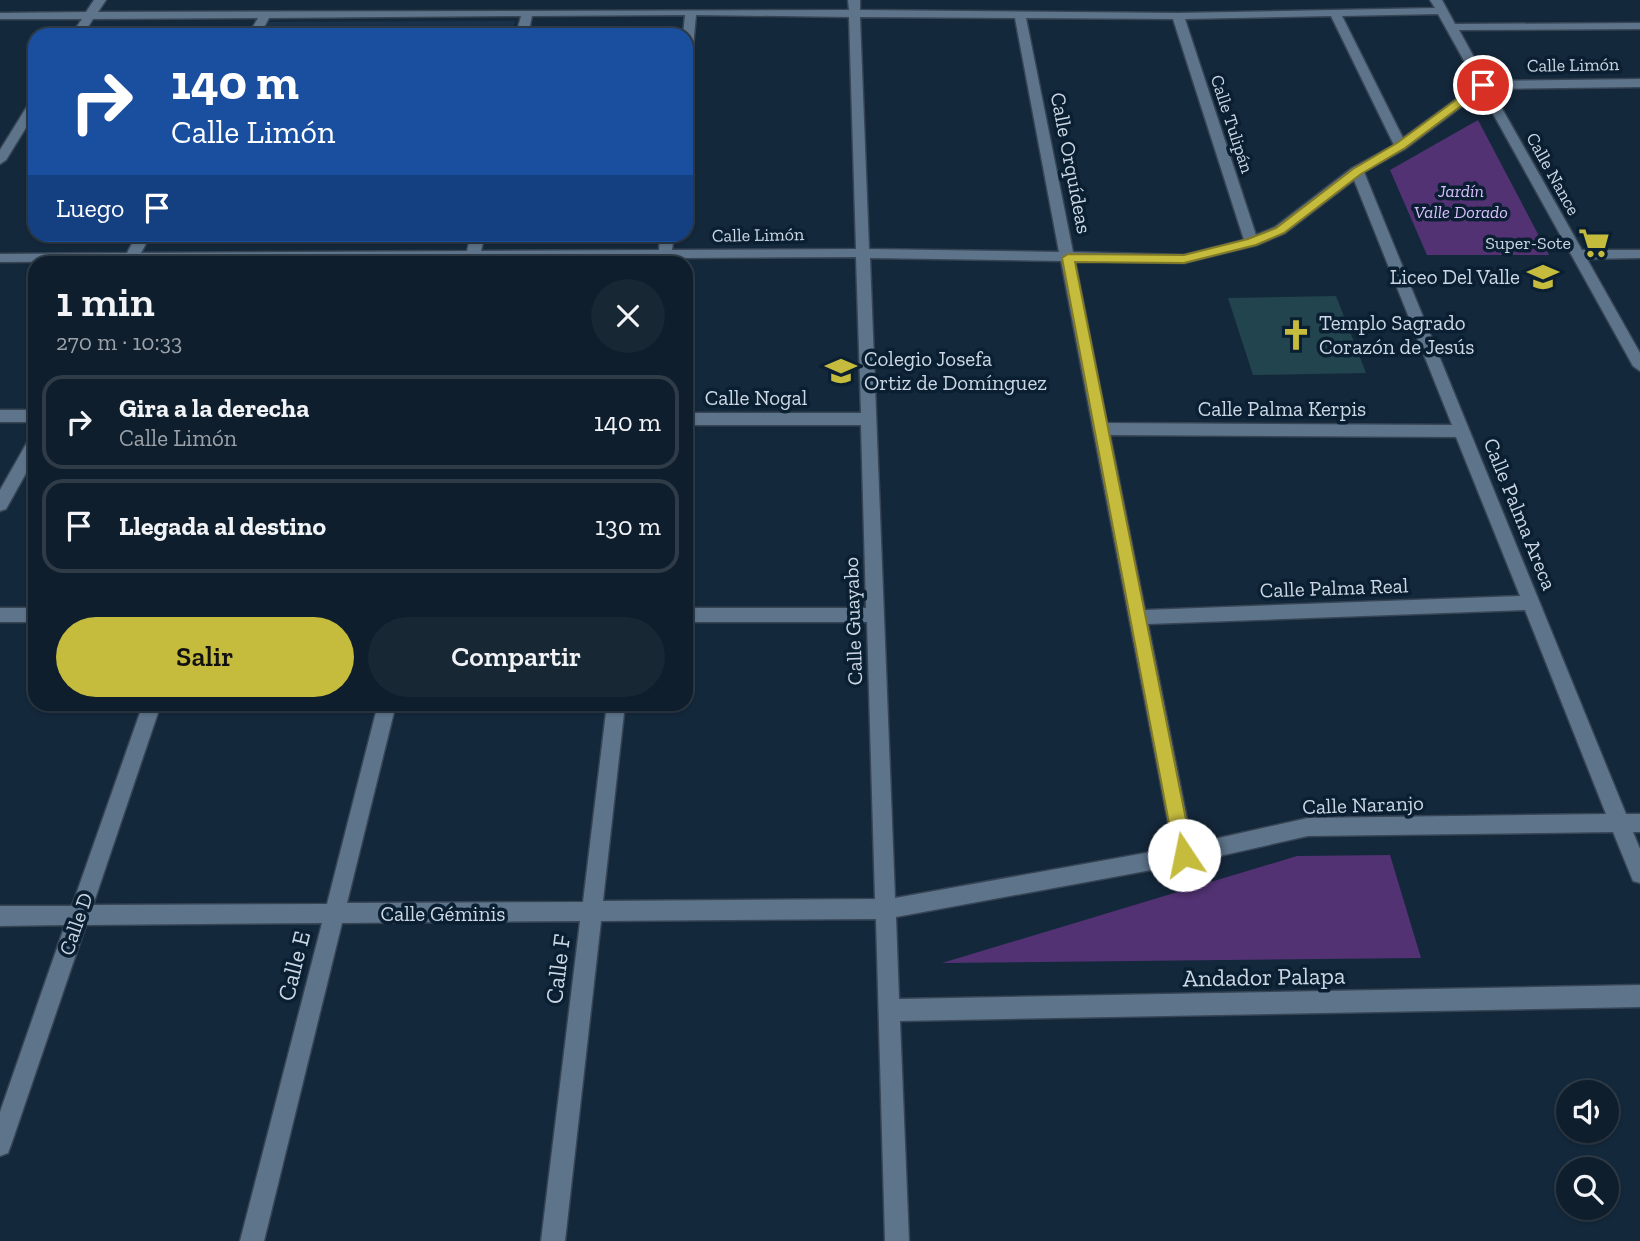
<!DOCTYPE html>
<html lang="es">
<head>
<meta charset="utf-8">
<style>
	:root { --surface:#0f1e2c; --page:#182734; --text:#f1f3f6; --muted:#9ba2a9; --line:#2f3c48; --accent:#c5bc3d }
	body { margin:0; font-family:"Zilla Slab",serif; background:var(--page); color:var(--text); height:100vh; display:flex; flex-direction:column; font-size:26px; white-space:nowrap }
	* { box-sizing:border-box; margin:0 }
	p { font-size:23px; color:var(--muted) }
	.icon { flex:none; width:38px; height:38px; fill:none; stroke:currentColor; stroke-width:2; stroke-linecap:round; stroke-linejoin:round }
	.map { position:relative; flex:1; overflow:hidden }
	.panel { position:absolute; left:28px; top:256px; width:665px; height:455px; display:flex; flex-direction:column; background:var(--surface); border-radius:21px; box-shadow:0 2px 5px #0004,0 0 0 2px var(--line) }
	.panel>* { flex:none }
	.top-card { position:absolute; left:28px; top:28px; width:665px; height:214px; border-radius:21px; box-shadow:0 2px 5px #0004,0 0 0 2px var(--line); background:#1a4fa0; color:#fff; overflow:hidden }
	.controls { position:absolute; left:1556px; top:1080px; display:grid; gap:14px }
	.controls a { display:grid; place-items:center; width:63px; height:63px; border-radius:50%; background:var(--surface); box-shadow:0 2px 5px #0004,0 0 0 2px var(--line); font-size:35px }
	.pin { position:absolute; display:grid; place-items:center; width:60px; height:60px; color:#fff; margin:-30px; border:4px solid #fff; border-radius:50%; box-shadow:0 2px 7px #0007 }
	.me { position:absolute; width:77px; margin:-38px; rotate:349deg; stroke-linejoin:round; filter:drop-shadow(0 0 5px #0008) }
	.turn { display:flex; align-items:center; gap:24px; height:147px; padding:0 28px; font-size:32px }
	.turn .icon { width:91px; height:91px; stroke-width:2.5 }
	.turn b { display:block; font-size:49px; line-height:60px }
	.then { display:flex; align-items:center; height:66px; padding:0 28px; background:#0003; gap:14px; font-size:26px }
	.round { display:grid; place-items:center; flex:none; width:74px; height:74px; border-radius:37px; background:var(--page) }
	.head { display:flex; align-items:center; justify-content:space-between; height:119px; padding:0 28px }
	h1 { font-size:42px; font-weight:600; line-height:52px }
	.primary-button { display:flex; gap:14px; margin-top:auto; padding:14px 28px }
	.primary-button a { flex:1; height:80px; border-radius:42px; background:var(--accent); color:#111; font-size:28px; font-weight:600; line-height:80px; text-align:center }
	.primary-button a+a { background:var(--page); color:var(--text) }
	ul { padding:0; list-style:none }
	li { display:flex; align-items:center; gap:21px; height:94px; margin:0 14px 10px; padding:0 14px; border:4px solid var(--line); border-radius:21px }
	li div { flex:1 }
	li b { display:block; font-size:26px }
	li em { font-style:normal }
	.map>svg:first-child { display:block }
</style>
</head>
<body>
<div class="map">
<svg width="1640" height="1241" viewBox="0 0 1640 1241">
	<rect width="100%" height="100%" fill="#14283b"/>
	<!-- built -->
	<path fill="#19324a" d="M515 21 511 35H263L269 22Z"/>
	<!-- green -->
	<g fill="#523273">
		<path d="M1478 120 1549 255H1427L1390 170Z"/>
		<path d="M1390 855 1421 958 942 963 1297 856Z"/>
	</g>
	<!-- building -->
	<path fill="#22444e" d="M1336 296 1366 373 1253 375 1228 298Z"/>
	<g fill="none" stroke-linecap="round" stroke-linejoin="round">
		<defs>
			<g id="minor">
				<path d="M94 0H106L98 12 849 10 848 0H860V10L1178 13 1435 8 1430 0H1442L1455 24 1640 23V29L1459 30 1487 81 1640 79V87L1491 89 1582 250H1640V258L1587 259 1640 353V371L1633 366 1481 92 1405 149 1364 172 1626 814H1640V832H1633L1640 849V883L1633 881 1613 832 1308 836 1184 864 896 917 899 999 1640 985V1007L900 1021 909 1241H885L876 919 601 921 565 1241H541L580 921 342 923 264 1241H240L322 923 86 925 11 1145 8 1153 0 1156V1112L65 925 0 926V906H72L143 704H161L93 905 327 904 378 704H396L347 903 583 902 607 704H625L603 901 875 899 867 622H686V608H866L861 425H686V413H861L856 257 0 262V254L127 253 137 234H151L141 253 467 251 471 234H485L481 251 659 250 660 234H674L672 250 856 249 849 17 696 15 692 58 686 62V35H683L685 15 532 16 528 35H516L521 16 269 18 260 35H248L258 18 93 19 83 35H71L82 19H0V13L86 12ZM1438 14 1477 84 1403 138 1342 16ZM1331 16 1394 145 1352 168 1275 227 1256 235 1185 19ZM860 17 1015 18 1059 252 869 249ZM1026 18 1173 19 1244 240 1184 255 1073 252ZM1354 180 1452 425 1107 423 1075 261 1184 263 1257 245 1285 233ZM870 258 1061 261 1173 848 895 898ZM1110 435 1456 437 1520 596 1145 610ZM1525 610 1606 814 1308 818 1192 844 1148 624Z"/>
				<path d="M35 99V113L6 160 0 164V150L31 100Z"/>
				<rect x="0" y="410" width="35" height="12"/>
				<path d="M35 437V457L6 509 0 511V490L29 439Z"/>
				<rect x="0" y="608" width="35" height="14"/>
			</g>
		</defs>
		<!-- minor casing -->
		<use href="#minor" stroke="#364454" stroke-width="3"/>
		<!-- minor -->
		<use href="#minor" fill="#5d748a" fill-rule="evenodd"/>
	</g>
	<!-- route -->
	<path fill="#c5bc3d" stroke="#807a28" stroke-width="2" d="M1479 83 1489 85 1405 148 1361 174 1284 233 1256 245 1184 263 1075 262 1193 855 1191 861 1184 863 1178 861 1175 855 1062 258 1068 254 1184 255 1248 239 1276 228 1353 169 1397 143Z"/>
	<!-- icons -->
	<defs>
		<symbol id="supermarket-bare" viewBox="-9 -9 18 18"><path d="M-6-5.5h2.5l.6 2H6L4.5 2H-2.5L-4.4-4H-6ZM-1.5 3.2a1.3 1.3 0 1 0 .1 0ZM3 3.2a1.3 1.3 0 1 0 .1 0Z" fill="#c5bc3d" stroke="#0a1f31" stroke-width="2.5" paint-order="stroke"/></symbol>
		<symbol id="school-bare" viewBox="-9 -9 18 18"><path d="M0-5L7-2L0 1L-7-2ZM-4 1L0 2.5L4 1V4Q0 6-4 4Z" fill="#c5bc3d" stroke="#0a1f31" stroke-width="2.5" paint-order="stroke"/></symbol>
		<symbol id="church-bare" viewBox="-9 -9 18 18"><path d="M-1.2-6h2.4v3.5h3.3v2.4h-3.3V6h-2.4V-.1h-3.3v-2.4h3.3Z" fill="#c5bc3d" stroke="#0a1f31" stroke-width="2.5" paint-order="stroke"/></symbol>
	</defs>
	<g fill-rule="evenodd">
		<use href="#supermarket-bare" x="1572" y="221" width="44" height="44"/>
		<use href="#school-bare" x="1521" y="255" width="44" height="44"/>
		<use href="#church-bare" x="1274" y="313" width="44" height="44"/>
		<use href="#school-bare" x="819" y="349" width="44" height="44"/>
	</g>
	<g text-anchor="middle" stroke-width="7" stroke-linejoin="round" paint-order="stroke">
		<!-- far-street labels -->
		<g font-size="18" fill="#cbd7e4" stroke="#0a1f31">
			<text transform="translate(1573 65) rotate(-1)" y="6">Calle Limón</text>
			<text transform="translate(1232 124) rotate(72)" y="6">Calle Tulipán</text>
			<text transform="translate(1553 174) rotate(61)" y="6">Calle Nance</text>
			<text transform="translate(758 235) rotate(-1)" y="6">Calle Limón</text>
		</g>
		<!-- far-park labels -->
		<g font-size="18" font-style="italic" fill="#d9bffd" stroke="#0a1f31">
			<text x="1461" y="197">Jardín<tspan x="1461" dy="21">Valle Dorado</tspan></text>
		</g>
		<!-- far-poi labels -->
		<g font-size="18" fill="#cbd7e4" stroke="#0a1f31" text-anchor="end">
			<text x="1571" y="249">Super-Sote</text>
		</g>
		<!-- street labels -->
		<g font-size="21" fill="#cbd7e4" stroke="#0a1f31">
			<text transform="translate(1071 163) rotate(79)" y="7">Calle Orquídeas</text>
			<text x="756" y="405">Calle Nogal</text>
			<text x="1282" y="416">Calle Palma Kerpis</text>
			<text transform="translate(1520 514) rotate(68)" y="7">Calle Palma Areca</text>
			<text transform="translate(1334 588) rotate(-2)" y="7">Calle Palma Real</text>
			<text transform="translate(853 621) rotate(-92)" y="7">Calle Guayabo</text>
			<text transform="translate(1363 805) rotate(-2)" y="7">Calle Naranjo</text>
			<text x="443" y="921">Calle Géminis</text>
			<text transform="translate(76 924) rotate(-71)" y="7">Calle D</text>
		</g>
		<!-- poi labels -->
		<g font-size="21" fill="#cbd7e4" stroke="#0a1f31" text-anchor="start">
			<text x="1520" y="284" text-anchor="end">Liceo Del Valle</text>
			<text x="1319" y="330">Templo Sagrado<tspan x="1319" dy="24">Corazón de Jesús</tspan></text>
			<text x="864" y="366">Colegio Josefa<tspan x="864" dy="24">Ortiz de Domínguez</tspan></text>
		</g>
		<!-- near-street labels -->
		<g font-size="24" fill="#cbd7e4" stroke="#0a1f31">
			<text transform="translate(294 966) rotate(-76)" y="8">Calle E</text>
			<text transform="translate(558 969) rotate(-83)" y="8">Calle F</text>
			<text transform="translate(1264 977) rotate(-1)" y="8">Andador Palapa</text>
		</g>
	</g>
</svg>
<div class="controls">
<a><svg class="icon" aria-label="sound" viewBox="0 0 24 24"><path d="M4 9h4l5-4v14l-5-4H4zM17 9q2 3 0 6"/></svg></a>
<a><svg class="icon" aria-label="search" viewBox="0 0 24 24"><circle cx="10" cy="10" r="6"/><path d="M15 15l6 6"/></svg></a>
</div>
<div class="pin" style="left:1483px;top:85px;background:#d93025"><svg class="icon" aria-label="arrive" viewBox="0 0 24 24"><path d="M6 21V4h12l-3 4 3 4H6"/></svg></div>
<svg class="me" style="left:1184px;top:855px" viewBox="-20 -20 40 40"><circle r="19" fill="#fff"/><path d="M0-13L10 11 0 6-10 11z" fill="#c5bc3d"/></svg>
<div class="top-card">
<div class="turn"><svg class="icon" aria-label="right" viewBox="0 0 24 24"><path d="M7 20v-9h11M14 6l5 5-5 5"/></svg><div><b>140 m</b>Calle Limón</div></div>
<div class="then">Luego<svg class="icon" aria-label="arrive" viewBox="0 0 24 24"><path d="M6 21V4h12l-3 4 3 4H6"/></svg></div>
</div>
<section class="panel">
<div class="head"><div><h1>1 min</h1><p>270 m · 10:33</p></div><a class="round"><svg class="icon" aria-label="close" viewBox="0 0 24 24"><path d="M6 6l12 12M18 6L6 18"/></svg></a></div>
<ul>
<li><svg class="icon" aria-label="right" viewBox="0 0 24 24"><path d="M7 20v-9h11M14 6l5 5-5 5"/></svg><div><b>Gira a la derecha</b><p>Calle Limón</p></div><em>140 m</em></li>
<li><svg class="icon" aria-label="arrive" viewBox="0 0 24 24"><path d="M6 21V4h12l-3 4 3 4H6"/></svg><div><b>Llegada al destino</b></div><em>130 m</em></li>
</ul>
<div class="primary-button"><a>Salir</a><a>Compartir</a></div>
</section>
</div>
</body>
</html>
